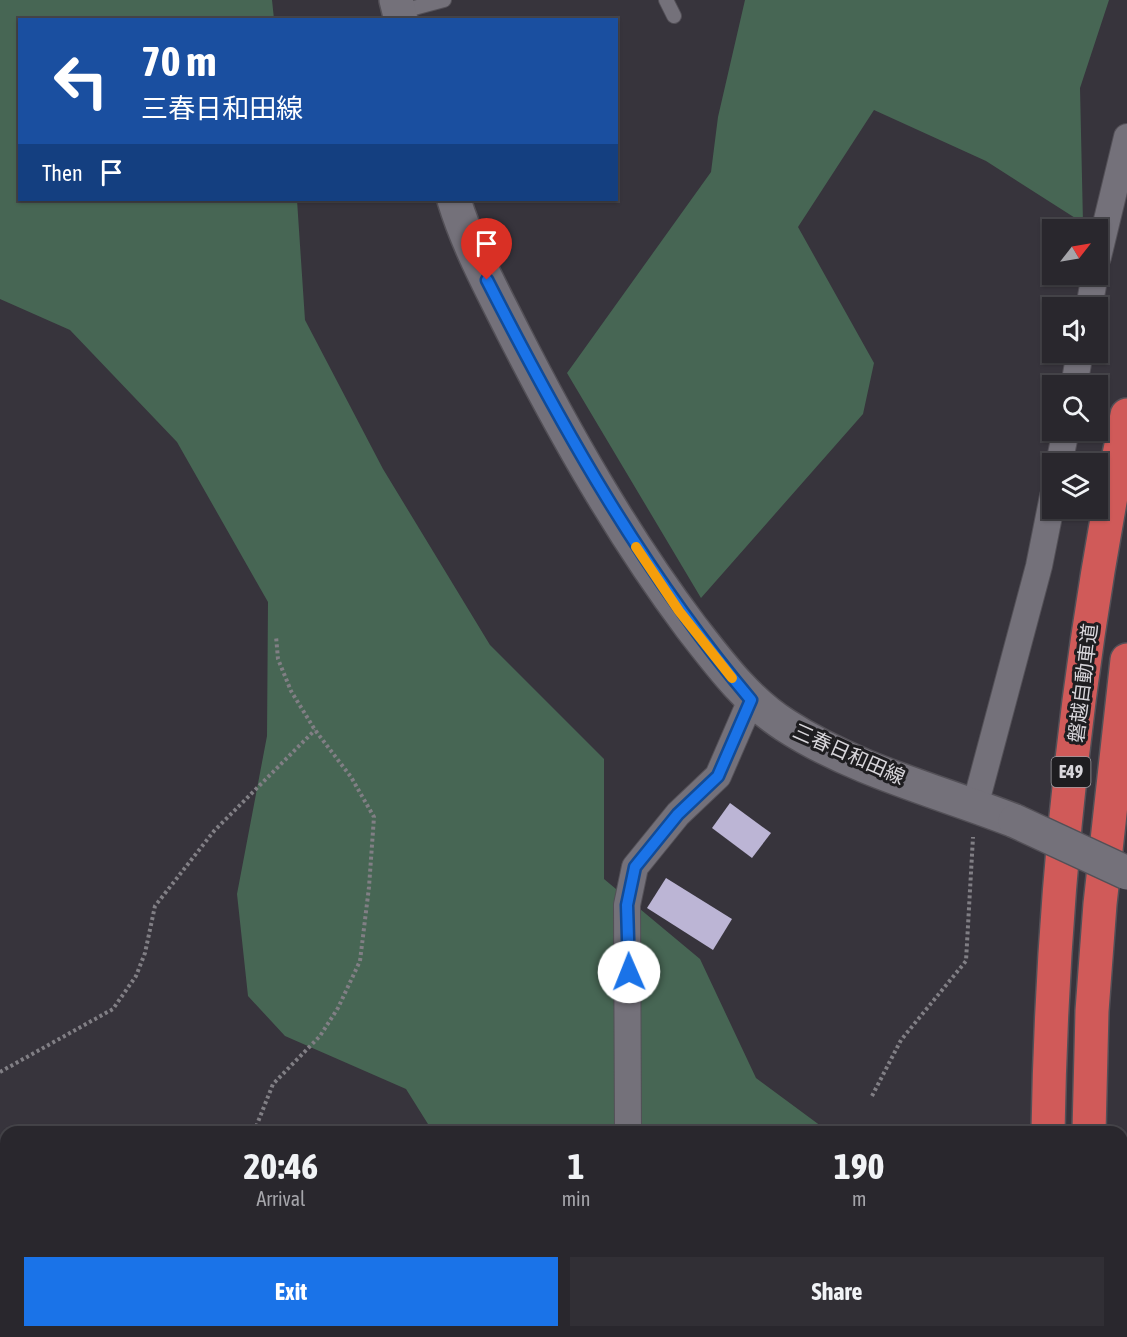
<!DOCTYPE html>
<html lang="en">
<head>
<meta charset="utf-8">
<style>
	:root { --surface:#29272d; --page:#312f35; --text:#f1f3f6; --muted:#a5a5aa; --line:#454449; --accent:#1a73e8 }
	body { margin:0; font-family:"Asap Condensed","Noto Sans JP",sans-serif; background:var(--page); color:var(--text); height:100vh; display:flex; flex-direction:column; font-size:22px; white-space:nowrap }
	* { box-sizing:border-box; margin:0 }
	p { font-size:20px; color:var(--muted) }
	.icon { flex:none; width:33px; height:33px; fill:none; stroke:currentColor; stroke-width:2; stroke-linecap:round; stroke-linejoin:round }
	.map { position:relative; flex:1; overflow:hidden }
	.details { position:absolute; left:0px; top:1126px; width:1128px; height:212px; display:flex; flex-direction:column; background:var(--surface); border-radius:18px 18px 0 0; box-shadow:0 2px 4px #0004,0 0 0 2px var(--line) }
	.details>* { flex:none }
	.guide { position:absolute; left:18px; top:18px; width:600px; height:183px; border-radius:0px; box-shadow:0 2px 4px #0004,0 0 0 2px var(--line); background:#1a4fa0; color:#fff; overflow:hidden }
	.needle { width:39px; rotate:59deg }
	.buttons { position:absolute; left:1042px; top:219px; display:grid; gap:12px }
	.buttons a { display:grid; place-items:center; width:66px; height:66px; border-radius:0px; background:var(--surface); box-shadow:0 2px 4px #0004,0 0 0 2px var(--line); font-size:30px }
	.pin { position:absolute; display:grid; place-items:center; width:51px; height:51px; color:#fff; margin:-62px -26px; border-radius:50% 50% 50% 0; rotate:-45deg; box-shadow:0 0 6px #0007 }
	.pin .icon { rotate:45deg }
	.me { position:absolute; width:66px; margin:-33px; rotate:359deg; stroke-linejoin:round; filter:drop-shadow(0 0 4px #0008) }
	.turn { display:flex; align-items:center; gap:21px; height:126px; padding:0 24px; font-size:27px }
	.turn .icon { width:78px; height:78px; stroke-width:2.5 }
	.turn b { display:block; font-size:42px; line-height:51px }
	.then { display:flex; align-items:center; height:57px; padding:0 24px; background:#0003; gap:12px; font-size:22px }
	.eta { display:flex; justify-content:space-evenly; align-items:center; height:102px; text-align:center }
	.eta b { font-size:36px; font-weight:700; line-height:42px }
	.action { display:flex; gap:12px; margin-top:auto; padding:12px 24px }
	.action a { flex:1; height:69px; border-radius:0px; background:var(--accent); color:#fff; font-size:24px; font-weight:700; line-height:69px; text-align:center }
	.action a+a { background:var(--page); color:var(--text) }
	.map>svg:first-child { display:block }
</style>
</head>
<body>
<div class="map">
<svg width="1127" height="1337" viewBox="0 0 1127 1337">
	<rect width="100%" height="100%" fill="#37343c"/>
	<!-- forest -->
	<g fill="#476654">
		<path d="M0 0H272L274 19 20 20V200H297L305 320 383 469 490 645 604 759V879L700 959 756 1078 829 1132H433L406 1089 285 1036 248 996 237 894 267 736 268 602 177 442 70 330 0 299Z"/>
		<path d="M745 0H1109L1080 88 1083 223 986 161 874 110 798 227 874 363 863 414 701 598 567 373 711 172 718 117Z"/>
		<path d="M471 1332H940L942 1337H472Z"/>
	</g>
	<!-- building -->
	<g fill="#bcb5d5">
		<path d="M730 803 771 833 752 858 712 828Z"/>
		<path d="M666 878 732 919 713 950 647 908Z"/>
	</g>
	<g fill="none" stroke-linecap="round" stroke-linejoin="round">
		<defs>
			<g id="service">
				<path d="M666 0 674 16"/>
				<path d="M399 12 444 0"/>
			</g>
			<g id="minor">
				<path d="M1098 257 1127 137"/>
				<path d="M1089 308 1095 274"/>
				<path d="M1074 386 1080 352"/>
				<path d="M1059 464 1066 430"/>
				<path d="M975 806 1039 566 1053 496"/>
				<path d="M628 1132 627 905 635 867 678 814 718 776 751 700"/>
				<path d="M728 1332V1337"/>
			</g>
			<g id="secondary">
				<path d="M396 0 401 20"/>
				<path d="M454 200C468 246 491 288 513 332 565 434 622 535 691 627 719 663 746 700 785 725 854 770 938 791 1015 821"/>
			</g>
			<g id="motorway">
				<path d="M1048 1132C1052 892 1078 651 1127 415"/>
				<path d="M1089 1132 1092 1011 1100 904 1127 660"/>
				<path d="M1048 1332V1337"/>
				<path d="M1090 1332V1337"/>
			</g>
		</defs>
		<!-- service casing -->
		<use href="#service" stroke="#535057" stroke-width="16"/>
		<!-- minor casing -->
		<use href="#minor" stroke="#535057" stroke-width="28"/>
		<!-- secondary casing -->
		<use href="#secondary" stroke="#535057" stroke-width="36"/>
		<!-- motorway casing -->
		<use href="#motorway" stroke="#535057" stroke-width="36"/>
		<!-- path -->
		<g stroke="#817f85" stroke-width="4" stroke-dasharray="3 3" stroke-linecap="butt">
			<path d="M0 1072 113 1009 136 976 145 953 155 906 214 831 315 730"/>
			<path d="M872 1096 901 1040 966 961 973 837"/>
			<path d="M254 1132 273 1084 320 1036 338 1008 360 961 369 887 374 817 351 777 315 730 291 691 278 659 276 636"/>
			<path d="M197 1337 200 1332"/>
		</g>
		<!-- service -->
		<use href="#service" stroke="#74717a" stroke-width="14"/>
		<!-- minor -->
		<use href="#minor" stroke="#74717a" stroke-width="26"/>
		<!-- secondary -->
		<use href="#secondary" stroke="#74717a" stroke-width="33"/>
		<!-- motorway -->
		<use href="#motorway" stroke="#d05a59" stroke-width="33"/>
		<defs>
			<path id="secondary-bridge" d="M1015 821 1127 873"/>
		</defs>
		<!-- secondary-bridge casing -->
		<use href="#secondary-bridge" stroke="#535057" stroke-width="36" stroke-linecap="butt"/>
		<!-- secondary-bridge -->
		<use href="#secondary-bridge" stroke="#74717a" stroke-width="33"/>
	</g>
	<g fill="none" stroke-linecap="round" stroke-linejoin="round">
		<defs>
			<path id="route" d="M487 280C563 429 643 572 751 700L718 776 678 814 635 867 627 905 629 972"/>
		</defs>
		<!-- route casing -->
		<use href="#route" stroke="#114b97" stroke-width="15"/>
		<!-- route -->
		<use href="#route" stroke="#1a73e8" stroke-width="10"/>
		<!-- slow -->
		<path stroke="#f59e0b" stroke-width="10" d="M636 547 679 611 732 678"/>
	</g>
	<g text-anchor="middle" stroke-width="6" stroke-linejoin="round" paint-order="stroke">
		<!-- shield labels -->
		<rect fill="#1e1d20" stroke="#a09ea3" stroke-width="1.5" x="1051.5" y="757" width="39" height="30" rx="4.5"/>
		<g font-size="18" font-weight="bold" fill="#d8d6db">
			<text x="1071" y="778">E49</text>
		</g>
		<!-- street labels -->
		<g font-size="20" fill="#d8d6db" stroke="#1e1d20">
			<text transform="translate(1083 683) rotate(-83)" y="7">磐越自動車道</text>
			<text transform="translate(849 754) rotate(24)" y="7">三春日和田線</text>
		</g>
	</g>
</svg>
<div class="buttons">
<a><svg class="needle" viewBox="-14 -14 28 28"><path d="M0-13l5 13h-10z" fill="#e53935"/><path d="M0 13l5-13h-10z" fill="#a5a5aa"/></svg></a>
<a><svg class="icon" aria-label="sound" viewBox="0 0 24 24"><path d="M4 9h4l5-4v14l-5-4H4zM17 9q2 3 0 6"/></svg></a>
<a><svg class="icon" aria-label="search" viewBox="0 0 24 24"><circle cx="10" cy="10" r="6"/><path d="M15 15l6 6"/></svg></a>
<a><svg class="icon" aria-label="layers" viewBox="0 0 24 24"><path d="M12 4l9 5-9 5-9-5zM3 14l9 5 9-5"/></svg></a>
</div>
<div class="pin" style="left:487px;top:280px;background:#d93025"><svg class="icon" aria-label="arrive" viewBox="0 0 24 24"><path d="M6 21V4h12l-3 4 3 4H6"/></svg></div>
<svg class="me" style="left:629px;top:972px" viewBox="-20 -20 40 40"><circle r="19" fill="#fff"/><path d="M0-13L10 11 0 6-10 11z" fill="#1a73e8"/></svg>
<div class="guide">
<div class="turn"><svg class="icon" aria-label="left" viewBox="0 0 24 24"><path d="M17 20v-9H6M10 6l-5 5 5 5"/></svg><div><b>70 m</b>三春日和田線</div></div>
<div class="then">Then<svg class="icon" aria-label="arrive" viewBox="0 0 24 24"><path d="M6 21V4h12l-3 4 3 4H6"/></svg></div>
</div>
<section class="details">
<div class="eta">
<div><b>20:46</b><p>Arrival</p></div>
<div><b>1</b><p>min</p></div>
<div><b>190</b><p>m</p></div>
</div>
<div class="action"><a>Exit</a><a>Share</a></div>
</section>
</div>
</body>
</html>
